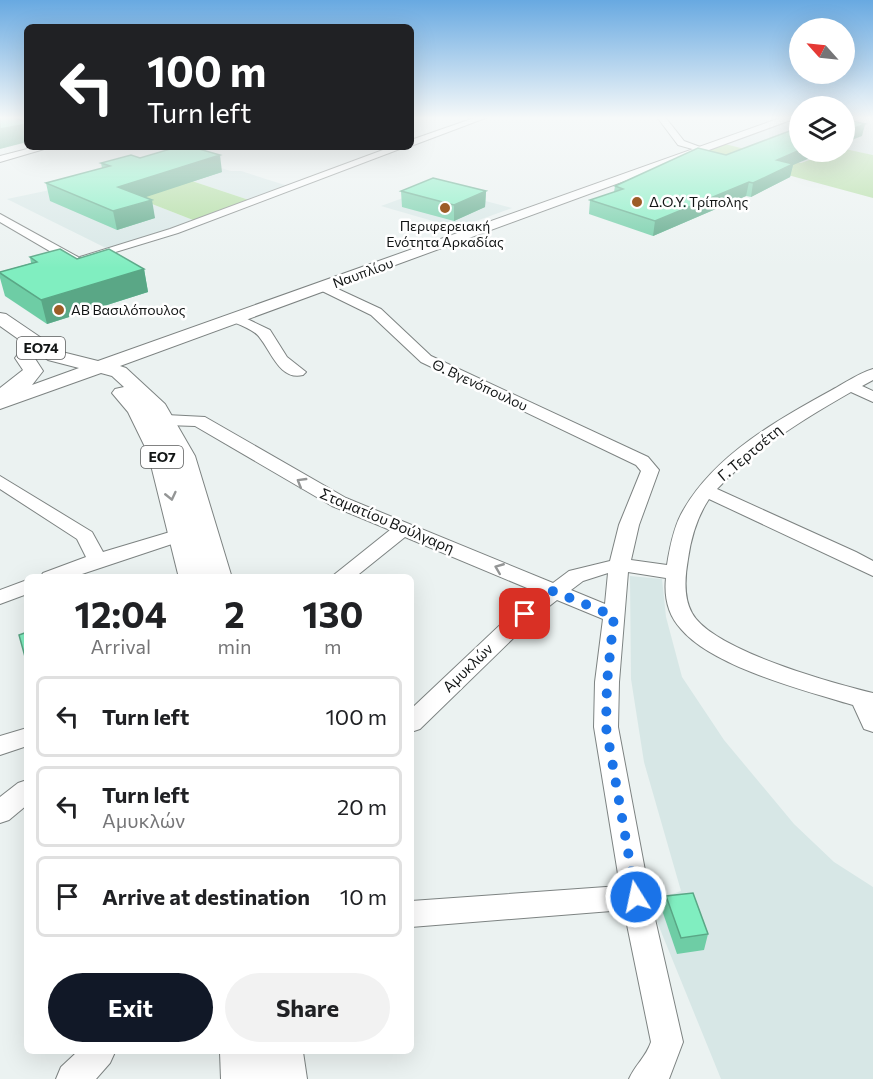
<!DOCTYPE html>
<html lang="en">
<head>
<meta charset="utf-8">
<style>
	:root { --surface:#fff; --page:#f2f2f2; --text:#202124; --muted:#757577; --line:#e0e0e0; --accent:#111827 }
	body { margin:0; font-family:Commissioner,sans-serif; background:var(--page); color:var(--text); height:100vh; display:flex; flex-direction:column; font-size:22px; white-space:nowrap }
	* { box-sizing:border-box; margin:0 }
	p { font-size:20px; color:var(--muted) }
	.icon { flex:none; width:33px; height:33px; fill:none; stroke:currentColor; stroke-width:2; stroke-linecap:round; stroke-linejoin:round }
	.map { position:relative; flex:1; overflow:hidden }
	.sheet { position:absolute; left:24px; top:574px; width:390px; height:480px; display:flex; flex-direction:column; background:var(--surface); border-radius:9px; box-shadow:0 6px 24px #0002 }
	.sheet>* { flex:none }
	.guide { position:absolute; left:24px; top:24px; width:390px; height:126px; border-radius:9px; box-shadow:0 6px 24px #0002; background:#202124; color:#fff; overflow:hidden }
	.needle { width:39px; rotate:297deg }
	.fabs { position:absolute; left:789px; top:18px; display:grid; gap:12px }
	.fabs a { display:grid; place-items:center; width:66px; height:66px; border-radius:50%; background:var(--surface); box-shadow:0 6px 24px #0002; font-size:30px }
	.pin { position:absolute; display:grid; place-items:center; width:51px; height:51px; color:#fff; margin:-26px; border-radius:12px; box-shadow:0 3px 9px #0006 }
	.me { position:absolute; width:66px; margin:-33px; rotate:350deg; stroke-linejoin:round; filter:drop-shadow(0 0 4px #0008) }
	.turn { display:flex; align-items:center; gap:21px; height:126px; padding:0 24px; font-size:27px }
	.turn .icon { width:78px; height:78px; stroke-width:2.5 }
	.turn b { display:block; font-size:42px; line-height:51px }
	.eta { display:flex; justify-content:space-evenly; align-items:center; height:102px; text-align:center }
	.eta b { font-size:36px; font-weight:700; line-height:42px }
	.action { display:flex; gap:12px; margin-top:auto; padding:12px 24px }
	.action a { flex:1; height:69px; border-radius:36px; background:var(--accent); color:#fff; font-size:24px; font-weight:700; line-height:69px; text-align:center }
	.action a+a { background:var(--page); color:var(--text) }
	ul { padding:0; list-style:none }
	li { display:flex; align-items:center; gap:18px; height:81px; margin:0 12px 9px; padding:0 12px; border:3px solid var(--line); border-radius:9px }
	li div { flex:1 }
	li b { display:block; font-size:22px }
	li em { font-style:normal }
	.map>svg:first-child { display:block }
</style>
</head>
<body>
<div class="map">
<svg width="873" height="1079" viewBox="0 0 873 1079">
	<rect width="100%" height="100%" fill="#ebf2f1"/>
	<!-- built -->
	<g fill="#d7e7e6">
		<path d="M744 117H799L800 152H831L801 163 724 144 781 124Z"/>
		<path d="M845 117H873V155L845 149Z"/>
		<path d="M183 157 231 171H241L288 186 249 200 150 167Z"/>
		<path d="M93 181 193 220 158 234 108 249 7 199Z"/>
		<path d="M433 187 512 208 457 228 381 206Z"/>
		<path d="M630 576 662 579 666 617 682 677 724 740 794 824 834 862 873 887V1079H721L649 902 681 891 644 762 631 679Z"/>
	</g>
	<!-- green -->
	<g fill="#acdb9b">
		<path d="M725 144 801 163 831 152H844L845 149 873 155V198L703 152Z"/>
		<path d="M150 167 249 200 193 220 93 181Z"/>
	</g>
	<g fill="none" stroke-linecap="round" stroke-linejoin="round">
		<defs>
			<g id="minor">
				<path d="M477 117H488L411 146V140Z"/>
				<path d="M657 117H665L684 141 703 148V152L678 145Z"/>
				<path d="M35 147H51L0 162V156Z"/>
				<path d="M391 147H405L178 233 86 261 80 257 170 229Z"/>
				<path d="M0 214 78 257 80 260 78 263H70L0 222Z"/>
				<path d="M325 283 381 309 431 356 648 457 659 470 639 525 631 560 667 565C670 546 674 525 684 509 716 454 779 419 832 390 845 383 859 373 873 369V380L862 386 873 391V402L851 392C802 420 755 449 717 489L856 552 873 561V576L709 499C697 517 691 538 688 559 685 576 683 597 692 613 712 650 832 683 873 693V732L864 729 853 705C806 691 713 667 681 629 668 615 664 597 666 578L628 572 619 682 618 727 650 897 683 1042 669 1079H629C635 1065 646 1057 651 1042L624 910 411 927V901L620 886 594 727 595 682 603 619 557 600 533 619 420 729 411 732V709L517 609 539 593 405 537 354 578H330L390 530 332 506 195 426 166 425 158 420 166 415 205 417 346 498 553 583 569 571 610 561 619 525 641 471 636 465 421 362 371 315 320 290V284ZM608 573 605 604 571 590 583 581Z"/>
				<path d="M237 314 270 330 287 357 306 372 303 375C280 381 271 351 260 338 255 330 241 326 232 321V315Z"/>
				<path d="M0 476 92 532 103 552 180 529 190 535 187 539 70 578H40L43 573 86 557 77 539 0 489Z"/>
				<path d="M27 580V594L0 604V590Z"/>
				<path d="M27 728V746L0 755V736Z"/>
				<path d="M27 780V805L9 820 0 823V797L18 783Z"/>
				<path d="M77 1052H115L110 1063 96 1079H56L61 1067Z"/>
			</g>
			<g id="major">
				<path d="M783 117H799L120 366 126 368 165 404 195 456 232 578H179L148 453 128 412 112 393 115 389 124 387 112 376 101 373 0 409V388L23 370 15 358 18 354H32L43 371 32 385 79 368 48 360 0 326V313L6 314 62 352 98 361Z"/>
				<path d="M220 1052H303L307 1079H221Z"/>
			</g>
		</defs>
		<!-- minor casing -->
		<use href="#minor" stroke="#7d8382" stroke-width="2"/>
		<!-- major casing -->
		<use href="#major" stroke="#7d8382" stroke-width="2"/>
		<!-- minor -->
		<use href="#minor" fill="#fff" fill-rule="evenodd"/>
		<!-- major -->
		<use href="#major" fill="#fff" fill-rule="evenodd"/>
	</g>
	<!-- wall -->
	<g fill="#6ecda5">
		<path d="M726 155 793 165 790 177 751 197 746 196 653 236 589 214 590 200 614 192 615 186Z"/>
		<path d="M140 158 222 172 144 197 155 218 117 230 50 201 46 183 102 168 101 163Z"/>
		<path d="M401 191H486L485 207 454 221 402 207Z"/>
		<path d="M30 257 77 259 144 269 148 292 47 324 5 296 0 278V272L31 263Z"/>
		<path d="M666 896 708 934 704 950 677 954 663 913Z"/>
	</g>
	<!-- shaded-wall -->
	<g fill="#5aa786">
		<path d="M27 124V142L0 149V129Z"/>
		<path d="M865 124 862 136 844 143V132Z"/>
		<path d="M800 150V152H825L793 165 790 177 751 197 753 183 777 160Z"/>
		<path d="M220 155 222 172 122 205 118 187Z"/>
		<path d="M749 182 746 196 653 236 655 221Z"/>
		<path d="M486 191 485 207 454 221V205Z"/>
		<path d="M152 200 155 218 117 230 113 211Z"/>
		<path d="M144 269 148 292 47 324 41 300Z"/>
	</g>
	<!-- building -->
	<g fill="#80eec0" stroke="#5aa786" stroke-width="1.5">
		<path d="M0 117H11L27 122V124L0 129Z"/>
		<path d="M844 119 865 124 844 132Z"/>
		<path d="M800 127V150L777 160 793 164 753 183 749 182 655 221 590 200 623 189 615 186 698 148 726 155Z"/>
		<path d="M177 147H192L220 155 118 187 152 200 113 211 46 183 110 166 101 163 131 155 140 158Z"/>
		<path d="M433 178 486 191 454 205 401 191Z"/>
		<path d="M60 249 77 259 109 249 144 269 41 300 0 273V272L37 262 30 257Z"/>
		<path d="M27 632V664L19 635Z"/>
		<path d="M693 893 708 934 681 938 666 896Z"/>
	</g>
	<!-- one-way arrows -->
	<defs><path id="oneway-chevron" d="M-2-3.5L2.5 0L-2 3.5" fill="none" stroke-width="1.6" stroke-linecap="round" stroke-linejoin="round" transform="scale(1.5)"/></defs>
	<g stroke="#949696">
		<use href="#oneway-chevron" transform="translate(301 482) rotate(-149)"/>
		<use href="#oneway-chevron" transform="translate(171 496) rotate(77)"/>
		<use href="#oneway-chevron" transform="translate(499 568) rotate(-158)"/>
	</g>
	<!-- sky -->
	<linearGradient id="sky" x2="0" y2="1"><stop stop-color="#68a9e1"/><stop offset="0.44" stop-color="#f6f9f9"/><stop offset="1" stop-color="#f6f9f9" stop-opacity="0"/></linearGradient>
	<rect width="873" height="268" fill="url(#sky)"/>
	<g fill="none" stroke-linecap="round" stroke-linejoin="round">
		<!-- route -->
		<path stroke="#1a73e8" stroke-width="10" stroke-dasharray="0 18" d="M525 614 553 591 614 616 607 682 606 727 636 897"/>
	</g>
	<!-- markers -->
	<g fill="#9d5d27" stroke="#fff" stroke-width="2">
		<circle cx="637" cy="202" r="6"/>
		<circle cx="445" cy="208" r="6"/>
		<circle cx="59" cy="310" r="6"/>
	</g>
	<g text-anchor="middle" stroke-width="5" stroke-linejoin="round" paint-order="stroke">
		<!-- far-poi labels -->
		<g font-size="14" fill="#121515" stroke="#fff" text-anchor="start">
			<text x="649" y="207">Δ.Ο.Υ. Τρίπολης</text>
			<text x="445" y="231" text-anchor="middle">Περιφερειακή<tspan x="445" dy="16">Ενότητα Αρκαδίας</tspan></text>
			<text x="71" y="315">ΑΒ Βασιλόπουλος</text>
		</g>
		<!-- far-street labels -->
		<g font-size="14" fill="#121515" stroke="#fff">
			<text transform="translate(363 273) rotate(-20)" y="5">Ναυπλίου</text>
			<text transform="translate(480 385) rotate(25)" y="5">Θ. Βγενόπουλου</text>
		</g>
		<!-- shield labels -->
		<g fill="#fff" stroke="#595b5b" stroke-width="1.5">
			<rect x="17" y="337" width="48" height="22" rx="4.5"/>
			<rect x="141" y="446" width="42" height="22" rx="4.5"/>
		</g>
		<g font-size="14" font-weight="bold" fill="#121515">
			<text x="41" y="353">ΕΟ74</text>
			<text x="162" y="462">ΕΟ7</text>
		</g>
		<!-- street labels -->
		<g font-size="15" fill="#121515" stroke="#fff">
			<text transform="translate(750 453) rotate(-40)" y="5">Γ. Τερτσέτη</text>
			<text transform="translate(387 521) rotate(23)" y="5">Σταματίου Βούλγαρη</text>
			<text transform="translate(468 668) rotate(-44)" y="5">Αμυκλών</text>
		</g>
	</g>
</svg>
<div class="fabs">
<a><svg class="needle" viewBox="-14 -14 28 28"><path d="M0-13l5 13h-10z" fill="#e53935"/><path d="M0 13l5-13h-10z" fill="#757577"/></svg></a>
<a><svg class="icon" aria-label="layers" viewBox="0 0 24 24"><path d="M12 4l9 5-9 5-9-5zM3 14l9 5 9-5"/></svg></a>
</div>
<div class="pin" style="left:525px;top:614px;background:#d93025"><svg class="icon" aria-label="arrive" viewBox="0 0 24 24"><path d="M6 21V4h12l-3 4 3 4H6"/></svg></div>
<svg class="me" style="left:636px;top:897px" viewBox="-20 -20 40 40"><circle r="17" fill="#1a73e8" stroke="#fff" stroke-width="3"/><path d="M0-11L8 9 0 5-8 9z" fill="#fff"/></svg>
<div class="guide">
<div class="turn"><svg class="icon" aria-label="left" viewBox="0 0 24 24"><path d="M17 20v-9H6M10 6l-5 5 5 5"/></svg><div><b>100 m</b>Turn left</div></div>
</div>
<section class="sheet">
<div class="eta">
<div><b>12:04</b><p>Arrival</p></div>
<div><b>2</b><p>min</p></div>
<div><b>130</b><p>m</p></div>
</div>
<ul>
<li><svg class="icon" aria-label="left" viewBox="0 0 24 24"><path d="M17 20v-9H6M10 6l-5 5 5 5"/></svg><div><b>Turn left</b></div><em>100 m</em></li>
<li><svg class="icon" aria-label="left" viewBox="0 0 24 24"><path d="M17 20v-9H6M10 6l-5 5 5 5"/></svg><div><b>Turn left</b><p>Αμυκλών</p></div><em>20 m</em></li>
<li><svg class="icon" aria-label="arrive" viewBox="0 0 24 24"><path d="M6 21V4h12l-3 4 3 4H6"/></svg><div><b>Arrive at destination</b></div><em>10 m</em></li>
</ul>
<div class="action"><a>Exit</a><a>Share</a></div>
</section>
</div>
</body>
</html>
